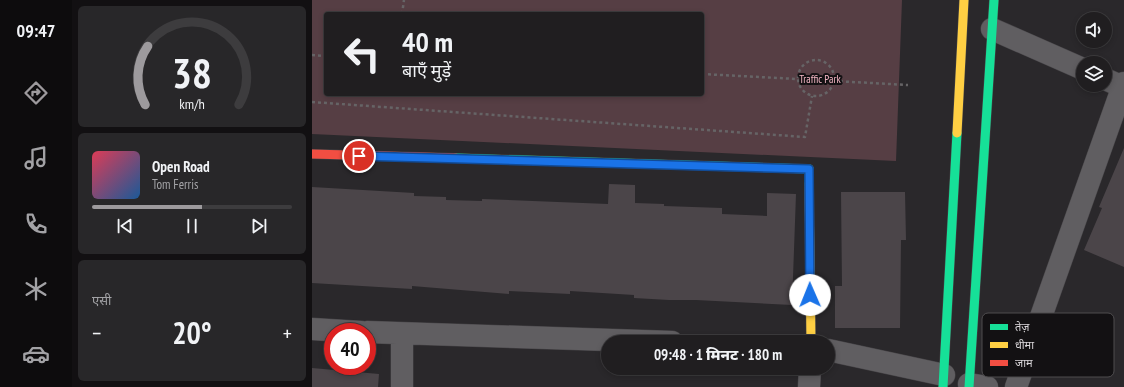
<!DOCTYPE html>
<html lang="hi">
<meta charset="utf-8">
<style>
body{margin:0;font-family:"PT Sans Narrow","Noto Sans Devanagari",sans-serif;background:#282729;color:#f1f3f6;height:100vh;display:flex;flex-direction:column;font-size:15px;white-space:nowrap}
*{box-sizing:border-box;margin:0}
p{font-size:13px;color:#a2a2a5}
.icon{flex:none;width:22px;height:22px;fill:none;stroke:currentColor;stroke-width:2;stroke-linecap:round;stroke-linejoin:round}
.map{position:relative;flex:1;overflow:hidden}
.side{display:flex;flex-direction:column;gap:6px;padding:6px;background:#121012;width:240px}
.side>*{flex:none}
.banner{position:absolute;left:12px;top:12px;width:380px;height:84px;border-radius:4px;box-shadow:0 2px 6px #0003,0 0 0 1px #3d3c3e;background:#201e20;color:#f1f3f6;overflow:hidden}
.controls{position:absolute;left:764px;top:12px;display:grid;gap:8px}
.controls a{display:grid;place-items:center;width:36px;height:36px;border-radius:50%;background:#201e20;box-shadow:0 2px 6px #0003,0 0 0 1px #3d3c3e;font-size:20px}
.speed{position:absolute;left:12px;top:323px;display:flex;gap:8px;font-size:20px;font-weight:700;text-align:center}
.speed>*{display:grid;place-content:center;width:52px;height:52px;border-radius:50%;background:#201e20;box-shadow:0 2px 6px #0003,0 0 0 1px #3d3c3e;line-height:1}
.speed .limit{border:6px solid #d22;background:#fff;color:#111}
.pin{position:absolute;display:grid;place-items:center;width:34px;height:34px;color:#fff;margin:-17px;border:2px solid #fff;border-radius:50%;box-shadow:0 1px 4px #0007}
.me{position:absolute;width:44px;margin:-22px;rotate:359deg;stroke-linejoin:round;filter:drop-shadow(0 0 3px #0008)}
.turn{display:flex;align-items:center;gap:14px;height:84px;padding:0 12px;font-size:18px}
.turn .icon{width:52px;height:52px;stroke-width:2.5}
.turn b{display:block;font-size:28px;line-height:34px}
.big{font-size:30px;font-weight:800;line-height:1.1}
.side .card{flex:1;display:flex;flex-direction:column;justify-content:center;gap:6px;min-width:0;padding:0 14px;border-radius:6px;background:#282729}
.side .dial{align-items:center;gap:0}
.dial svg{height:104px;overflow:visible;fill:none;stroke:#3d3c3e;stroke-width:7;stroke-linecap:round;text-anchor:middle}
.dial text{fill:#f1f3f6;stroke:none}
.song{display:flex;align-items:center;gap:12px}
.cover{width:48px;height:48px;border-radius:6px;background:linear-gradient(135deg,hsl(350 70% 55%),hsl(210 70% 35%))}
.played{height:4px;border-radius:2px;background:linear-gradient(90deg,#9d9a9d 55%,#3d3c3e 55%)}
.keys{display:flex;justify-content:space-around;direction:ltr}
.heat{display:flex;justify-content:space-between;align-items:center;font-size:22px;direction:ltr}
.trip{position:absolute;left:289px;top:335px;width:234px;height:40px;border-radius:20px;background:#201e20;box-shadow:0 2px 6px #0003,0 0 0 1px #3d3c3e;font-weight:800;line-height:40px;text-align:center}
main{display:flex;flex:1;min-height:0}
.tabs{display:flex;flex-direction:column;width:72px;justify-content:space-around;align-items:center;background:#0d0c0d;color:#a2a2a5}
.tabs .icon{width:28px;height:28px}
.tabs .active{color:#9d9a9d}
.tabs b{font-size:18px;color:#f1f3f6}
.map>svg:first-child{display:block}
</style>
<main>
<nav class="tabs">
<b>09:47</b>
<svg class="icon active" aria-label="directions" viewBox="0 0 24 24"><path d="M12 3l9 9-9 9-9-9zM9 14v-3h6M13 9l2 2-2 2"/></svg>
<svg class="icon" aria-label="music" viewBox="0 0 24 24"><path d="M9 18V5l10-2v13"/><circle cx="6" cy="18" r="3"/><circle cx="16" cy="16" r="3"/></svg>
<svg class="icon" aria-label="phone" viewBox="0 0 24 24"><path d="M5 4h4l2 5-3 2q2 4 5 5l2-3 5 2v4C11 20 4 13 5 4z"/></svg>
<svg class="icon" aria-label="climate" viewBox="0 0 24 24"><path d="M12 3v18M4 7l16 10M4 17L20 7"/></svg>
<svg class="icon" aria-label="car" viewBox="0 0 24 24"><path d="M5 17H2v-5l4-1 3-4h7l3 4 3 1v5h-3M9 17h6M6 11h13"/><circle cx="7" cy="17" r="2"/><circle cx="17" cy="17" r="2"/></svg>
</nav>
<section class="side">
<div class="card dial"><svg viewBox="0 0 100 80">
<path d="M14 69A42 42 0 1 1 86 69"/>
<path d="M14 69A42 42 0 0 1 16 24" stroke="#9d9a9d"/>
<text x="50" y="56" font-size="32" font-weight="700">38</text>
<text x="50" y="72" font-size="11">km/h</text>
</svg></div>
<div class="card">
<div class="song"><i class="cover"></i><div><b>Open Road</b><p>Tom Ferris</p></div></div>
<div class="played"></div>
<div class="keys"><svg class="icon" aria-label="previous" viewBox="0 0 24 24"><path d="M18 5L8 12l10 7zM5 5v14"/></svg><svg class="icon" aria-label="pause" viewBox="0 0 24 24"><path d="M8 5v14M16 5v14"/></svg><svg class="icon" aria-label="next" viewBox="0 0 24 24"><path d="M6 5l10 7-10 7zM19 5v14"/></svg></div>
</div>
<div class="card"><p>एसी</p>
<div class="heat"><a>−</a><b class="big">20°</b><a>+</a></div>
</div>
</section>
<div class="map">
<svg width="812" height="387" viewBox="0 0 812 387">
<rect width="100%" height="100%" fill="#2a282b"/>
<!-- green -->
<path fill="#563e44" fill-rule="evenodd" d="M0,0H590L584,161L0,134ZM14,14H390V94H14Z"/>
<!-- building -->
<path fill="#4b4549" d="M812,148V267L772,250L790,208L787,207Z
M297,184L323,185V203L352,204V206L410,208V214L455,216V193L484,194L480,305L384,300H357L322,298V295L258,291V294L197,291V294L100,286V289L0,283V187L102,193V196L134,197V200L170,201V199L296,204Z
M529,192H593L594,240H589L588,328H523V286H530Z
M0,368L67,374L66,387H0Z"/>
<g fill="none" stroke-linecap="round" stroke-linejoin="round">
<defs>
<path id="street" d="M680,29L771,69
M793,79L811,87
M0,329L49,332
M55,332L360,342
M516,350L632,375
M657,384L675,387
M90,387V334
M497,387L498,368
M704,387L812,83"/>
<path id="fast" d="M144,158L497,169V184
M631,387L645,133
M657,387L682,0"/>
<path id="slow" d="M645,133L652,0
M497,184L499,342"/>
<path id="jam" d="M0,154L144,158"/>
</defs>
<!-- street casing -->
<use href="#street" stroke="#474548" stroke-width="23"/>
<!-- fast casing -->
<use href="#fast" stroke="#474548" stroke-width="10"/>
<!-- slow casing -->
<use href="#slow" stroke="#474548" stroke-width="10"/>
<!-- jam casing -->
<use href="#jam" stroke="#474548" stroke-width="10"/>
<!-- path -->
<path stroke="#666466" stroke-width="2.5" stroke-dasharray="3 3" stroke-linecap="butt" d="M90,14L92,0
M0,55L14,56
M486 78a18 18 0 1 1 36 0a18 18 0 1 1-36 0Z
M390,74L485,79
M522,81L596,85
M0,102L493,137L500,96"/>
<!-- street -->
<use href="#street" stroke="#605e61" stroke-width="22"/>
<!-- fast -->
<use href="#fast" stroke="#16e098" stroke-width="9"/>
<!-- slow -->
<use href="#slow" stroke="#ffcf43" stroke-width="9"/>
<!-- jam -->
<use href="#jam" stroke="#f24e42" stroke-width="9"/>
</g>
<g fill="none" stroke-linecap="round" stroke-linejoin="round">
<defs>
<path id="route" d="M47,156L497,169L498,295"/>
</defs>
<!-- route casing -->
<use href="#route" stroke="#114b97" stroke-width="10"/>
<!-- route -->
<use href="#route" stroke="#1a73e8" stroke-width="7"/>
</g>
<g text-anchor="middle" stroke-width="4" stroke-linejoin="round" paint-order="stroke">
<!-- park labels -->
<g font-size="11" fill="#f3b6c4" stroke="#131113">
<text x="508" y="83">Traffic Park</text>
</g>
</g>
<!-- legend -->
<rect x="670" y="313" width="132" height="64" rx="6" fill="#131113" stroke="#4f4d4f" stroke-width="1"/>
<rect x="678" y="324" width="18" height="6" fill="#16e098"/>
<rect x="678" y="342" width="18" height="6" fill="#ffcf43"/>
<rect x="678" y="360" width="18" height="6" fill="#f24e42"/>
<g font-size="11" fill="#dbd8db">
<text x="703" y="331">तेज़</text>
<text x="703" y="349">धीमा</text>
<text x="703" y="367">जाम</text>
</g>
</svg>
<div class="controls">
<a><svg class="icon" aria-label="sound" viewBox="0 0 24 24"><path d="M4 9h4l5-4v14l-5-4H4zM17 9q2 3 0 6"/></svg></a>
<a><svg class="icon" aria-label="layers" viewBox="0 0 24 24"><path d="M12 4l9 5-9 5-9-5zM3 14l9 5 9-5"/></svg></a>
</div>
<div class="speed"><div class="limit">40</div></div>
<div class="pin" style="left:47px;top:156px;background:#d93025"><svg class="icon" aria-label="arrive" viewBox="0 0 24 24"><path d="M6 21V4h12l-3 4 3 4H6"/></svg></div>
<svg class="me" style="left:498px;top:295px" viewBox="-20 -20 40 40"><circle r="19" fill="#fff"/><path d="M0-13L10 11 0 6-10 11z" fill="#1a73e8"/></svg>
<div class="trip">09:48 · 1 मिनट · 180 m</div>
<div class="banner">
<div class="turn"><svg class="icon" aria-label="left" viewBox="0 0 24 24"><path d="M17 20v-9H6M10 6l-5 5 5 5"/></svg><div><b>40 m</b>बाएँ मुड़ें</div></div>
</div>
</div>
</main>
